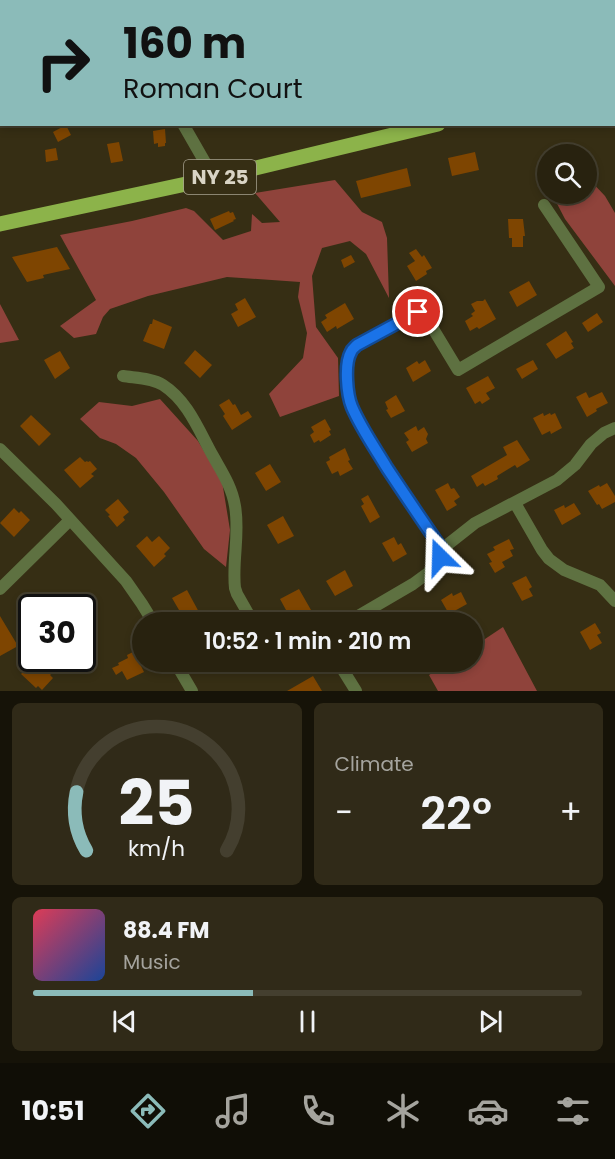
<!DOCTYPE html>
<meta charset="utf-8">
<style>
body{margin:0;font-family:Poppins,sans-serif;background:#302a18;color:#f1f3f6;height:100vh;display:flex;flex-direction:column;font-size:22px;white-space:nowrap}
*{box-sizing:border-box;margin:0}
p{font-size:20px;color:#a5a49e}
.icon{flex:none;width:33px;height:33px;fill:none;stroke:currentColor;stroke-width:2;stroke-linecap:round;stroke-linejoin:round}
.map{position:relative;height:691px;overflow:hidden}
.sheet{display:flex;flex-direction:column;gap:12px;padding:12px;background:#161308;flex:1}
.sheet>*{flex:none}
.banner{position:absolute;left:0px;top:0px;width:615px;height:126px;box-shadow:0 3px 9px #0003,0 0 0 2px #443f2f;background:#8bbbb9;color:#111;overflow:hidden}
.buttons{position:absolute;left:537px;top:144px;display:grid;gap:12px}
.buttons a{display:grid;place-items:center;width:60px;height:60px;border-radius:50%;background:#28220f;box-shadow:0 3px 9px #0003,0 0 0 2px #443f2f;font-size:30px}
.speed{position:absolute;left:18px;top:594px;display:flex;gap:12px;font-size:30px;font-weight:700;text-align:center}
.speed>*{display:grid;place-content:center;width:78px;height:78px;border-radius:50%;background:#28220f;box-shadow:0 3px 9px #0003,0 0 0 2px #443f2f;line-height:1}
.speed .limit{border:3px solid #111;border-radius:9px;background:#fff;color:#111}
.pin{position:absolute;display:grid;place-items:center;width:51px;height:51px;color:#fff;margin:-26px;border:3px solid #fff;border-radius:50%;box-shadow:0 2px 6px #0007}
.me{position:absolute;width:66px;margin:-33px;rotate:338deg;stroke-linejoin:round;filter:drop-shadow(0 0 4px #0008)}
.turn{display:flex;align-items:center;gap:21px;height:126px;padding:0 24px;font-size:27px}
.turn .icon{width:78px;height:78px;stroke-width:2.5}
.turn b{display:block;font-size:42px;line-height:51px}
.big{font-size:45px;font-weight:600;line-height:1.1}
.sheet .card{flex:1;display:flex;flex-direction:column;justify-content:center;gap:9px;min-width:0;padding:0 21px;border-radius:9px;background:#302a18}
.sheet .dial{align-items:center;gap:0}
.dial svg{height:156px;overflow:visible;fill:none;stroke:#443f2f;stroke-width:7;stroke-linecap:round;text-anchor:middle}
.dial text{fill:#f1f3f6;stroke:none}
.song{display:flex;align-items:center;gap:18px}
.cover{width:72px;height:72px;border-radius:9px;background:linear-gradient(135deg,hsl(350 70% 55%),hsl(220 70% 35%))}
.played{height:6px;border-radius:3px;background:linear-gradient(90deg,#8bbbb9 40%,#443f2f 40%)}
.keys{display:flex;justify-content:space-around;direction:ltr}
.heat{display:flex;justify-content:space-between;align-items:center;font-size:33px;direction:ltr}
.sheet .tiles{flex:1;display:grid;gap:12px;grid-template-columns:1fr 1fr}
.card:last-child{grid-column:span 2}
.trip{position:absolute;left:132px;top:612px;width:351px;height:60px;border-radius:30px;background:#28220f;box-shadow:0 3px 9px #0003,0 0 0 2px #443f2f;font-weight:600;line-height:60px;text-align:center}
.dock{display:flex;height:96px;justify-content:space-around;align-items:center;background:#100e06;color:#a5a49e}
.dock .icon{width:42px;height:42px}
.dock .active{color:#8bbbb9}
.dock b{font-size:27px;color:#f1f3f6}
.map>svg:first-child{display:block}
</style>
<div class="map">
<svg width="615" height="691" viewBox="0 0 615 691">
<rect width="100%" height="100%" fill="#362e14"/>
<!-- forest -->
<path fill="#8f433b" d="M0,0H98L99,1L2,2L1,27L0,26Z
M587,177L605,196L615,213V286L565,219L552,194H586Z
M335,180L362,212L382,222L387,238L389,298L366,254L350,241L322,248L312,276L316,327L338,358L339,396L280,417L269,394L303,358L307,333L298,297L300,282L227,277L148,296L110,309L103,317L96,334L74,338L60,326L96,300L60,235L132,221L186,208L194,211L223,240L251,231L252,214L262,223L280,222L255,193Z
M0,304L19,340L0,343Z
M160,399L198,441L222,481L230,530L226,567L204,549L164,492L136,458L116,444L100,438L80,419L99,402L132,406Z
M503,627L537,691H438L429,675L450,662H472L473,647Z"/>
<!-- building -->
<path fill="#7e4501" d="M66,125L71,135L58,142L53,132Z
M165,129L166,143H165V146L158,147V143L154,144L153,131Z
M119,142L123,161L111,163L107,144Z
M56,148L58,160L46,162L45,150Z
M475,152L479,170L452,176L448,158Z
M407,168L411,186L361,198L356,181Z
M229,211L230,213L233,212L236,219L233,220L234,221L215,230L210,219Z
M508,219H523L525,236H523V247H512V238H509Z
M57,247L70,269L43,275L44,278L27,282L12,257Z
M416,249L422,257L424,255L432,268L426,271L427,274L416,281L407,266L415,261L409,253Z
M351,255L355,262L344,268L341,260Z
M529,281L537,295L517,307L509,292Z
M245,298L256,317L238,327L231,314L238,310L235,304Z
M485,299L496,319L479,329L477,327L470,331L465,321L473,316L471,314L475,311L471,304L477,301H483Z
M345,303L354,319L337,329L336,326L327,332L321,322L327,318L325,315Z
M597,313L603,322L588,332L582,323Z
M153,319L172,327L164,349L143,341L150,324H152Z
M566,331L573,342L571,343L574,348L556,359L546,344Z
M195,350L212,365L200,378L184,363Z
M60,351L70,368L55,379L44,360Z
M425,360L431,371L413,382L406,368L417,361L419,364Z
M533,360L538,369L522,379L516,369Z
M488,376L495,388L486,393L490,399L482,404L480,401L475,404L466,388Z
M586,392L589,398L602,392L608,403L596,409L597,411L587,417L576,397Z
M396,395L405,411L391,418L386,410L388,409L385,402Z
M229,399L233,405L235,404L241,415L248,411L252,417L232,430L223,416L225,414L219,405Z
M543,413L544,416L550,413L551,415L555,413L562,428L551,434L550,431L542,435L533,418Z
M31,415L51,434L39,446L20,426Z
M325,419L331,430L329,431L331,435L320,442L319,440L314,443L310,435L314,432L311,427Z
M416,426L418,431L424,427L428,434L426,439L428,443L412,452L406,442L409,440L404,433Z
M517,440L530,460L517,468L515,465L497,476L498,479L485,486L483,483L477,487L471,476L507,455L503,447Z
M345,448L350,460L348,461L353,469L340,476L338,471L332,474L326,462L330,460L329,457Z
M80,457L85,462L87,461L88,462L90,461L97,469L91,474L94,476L80,488L64,470Z
M270,464L281,482L266,491L255,473Z
M448,483L451,489L454,488L460,497L454,501L457,505L447,511L435,490Z
M607,483L615,496V502L602,509L599,504L597,505L588,491L599,485L600,487Z
M368,495L380,517L370,523L361,506L364,504L361,499Z
M118,499L129,512L123,517L125,520L117,527L108,516L110,515L105,510Z
M574,503L581,514L562,525L554,510L564,505L565,508Z
M14,508L19,513L21,511L30,520L14,537L0,523Z
M283,516L294,536L278,544L267,525Z
M147,536L152,542L159,536L170,548L164,554L166,556L154,567L136,546Z
M394,537L398,545L401,543L407,554L393,562L382,543Z
M509,539L514,549L510,550L513,556L502,562L505,567L495,573L489,563L492,562L487,554L495,550L493,547Z
M345,570L353,586L335,596L326,581Z
M526,576L532,587L529,589L533,596L522,601L512,583Z
M299,589L311,610L292,621L280,599Z
M187,590L200,614L186,622L172,598Z
M461,592L467,604L449,614L441,600L452,593L453,596Z
M430,610L437,622H404L422,612L423,614Z
M0,616L18,646L0,656Z
M595,623L601,633L597,635L602,643L590,650L580,632Z
M137,650L143,663L140,664L144,672L127,680L122,671L116,675L112,668L119,665L118,663L128,658L127,655Z
M45,661L53,667V672L50,675L53,678L42,690L38,686L36,688L21,674L33,662Z
M211,662H233L216,671Z
M313,676L322,691H287Z"/>
<g fill="none" stroke-linecap="round" stroke-linejoin="round">
<!-- street -->
<path stroke="#5e7141" stroke-width="12" d="M110,0L111,2
M183,124L214,178
M123,376C135,378 152,378 163,385C188,401 199,431 213,456C222,472 232,487 235,506C240,534 232,561 235,588L237,594L253,622
M0,449L56,504L126,581L142,604L153,622
M515,503L542,550L549,559L564,570L600,585L615,601
M442,549L415,510L372,445L352,408L348,390V367L349,354L357,345L418,312L429,322L458,370L599,287L544,205
M0,589L70,520
M348,622L413,584L428,573L440,557L442,549L475,523L557,480L575,465L591,444L604,433L615,428
M175,662L192,691
M277,662L278,663L281,662
M338,662L356,691"/>
<!-- primary -->
<path stroke="#8cb34a" stroke-width="15" d="M614,83H615
M0,224L214,178L438,124"/>
</g>
<g fill="none" stroke-linecap="round" stroke-linejoin="round">
<defs>
<path id="route" d="M418,312L357,345C354,348 352,349 351,352C344,364 347,395 352,407C361,428 375,448 387,468C405,495 423,522 442,549L440,557"/>
</defs>
<!-- route casing -->
<use href="#route" stroke="#114b97" stroke-width="15"/>
<!-- route -->
<use href="#route" stroke="#1a73e8" stroke-width="10"/>
</g>
<g text-anchor="middle" stroke-width="6" stroke-linejoin="round" paint-order="stroke">
<!-- shield labels -->
<rect fill="#362e14" stroke="#a8a290" stroke-width="1.5" x="184" y="160" width="72" height="34" rx="4.5"/>
<g font-size="20" font-weight="bold" fill="#d9d4c5">
<text x="220" y="184">NY 25</text>
</g>
</g>
</svg>
<div class="buttons">
<a><svg class="icon" aria-label="search" viewBox="0 0 24 24"><circle cx="10" cy="10" r="6"/><path d="M15 15l6 6"/></svg></a>
</div>
<div class="speed"><div class="limit">30</div></div>
<div class="pin" style="left:418px;top:312px;background:#d93025"><svg class="icon" aria-label="arrive" viewBox="0 0 24 24"><path d="M6 21V4h12l-3 4 3 4H6"/></svg></div>
<svg class="me" style="left:440px;top:557px" viewBox="-20 -20 40 40"><path d="M0-17L14 15 0 8-14 15z" fill="#1a73e8" stroke="#fff" stroke-width="4"/></svg>
<div class="trip">10:52 · 1 min · 210 m</div>
<div class="banner">
<div class="turn"><svg class="icon" aria-label="right" viewBox="0 0 24 24"><path d="M7 20v-9h11M14 6l5 5-5 5"/></svg><div><b>160 m</b>Roman Court</div></div>
</div>
</div>
<section class="sheet">
<div class="tiles">
<div class="card dial"><svg viewBox="0 0 100 80">
<path d="M14 69A42 42 0 1 1 86 69"/>
<path d="M14 69A42 42 0 0 1 9 39" stroke="#8bbbb9"/>
<text x="50" y="56" font-size="32" font-weight="700">25</text>
<text x="50" y="72" font-size="11">km/h</text>
</svg></div>
<div class="card"><p>Climate</p>
<div class="heat"><a>−</a><b class="big">22°</b><a>+</a></div>
</div>
<div class="card">
<div class="song"><i class="cover"></i><div><b>88.4 FM</b><p>Music</p></div></div>
<div class="played"></div>
<div class="keys"><svg class="icon" aria-label="previous" viewBox="0 0 24 24"><path d="M18 5L8 12l10 7zM5 5v14"/></svg><svg class="icon" aria-label="pause" viewBox="0 0 24 24"><path d="M8 5v14M16 5v14"/></svg><svg class="icon" aria-label="next" viewBox="0 0 24 24"><path d="M6 5l10 7-10 7zM19 5v14"/></svg></div>
</div>
</div>
</section>
<nav class="dock">
<b>10:51</b>
<svg class="icon active" aria-label="directions" viewBox="0 0 24 24"><path d="M12 3l9 9-9 9-9-9zM9 14v-3h6M13 9l2 2-2 2"/></svg>
<svg class="icon" aria-label="music" viewBox="0 0 24 24"><path d="M9 18V5l10-2v13"/><circle cx="6" cy="18" r="3"/><circle cx="16" cy="16" r="3"/></svg>
<svg class="icon" aria-label="phone" viewBox="0 0 24 24"><path d="M5 4h4l2 5-3 2q2 4 5 5l2-3 5 2v4C11 20 4 13 5 4z"/></svg>
<svg class="icon" aria-label="climate" viewBox="0 0 24 24"><path d="M12 3v18M4 7l16 10M4 17L20 7"/></svg>
<svg class="icon" aria-label="car" viewBox="0 0 24 24"><path d="M5 17H2v-5l4-1 3-4h7l3 4 3 1v5h-3M9 17h6M6 11h13"/><circle cx="7" cy="17" r="2"/><circle cx="17" cy="17" r="2"/></svg>
<svg class="icon" aria-label="filters" viewBox="0 0 24 24"><path d="M4 7h16M4 17h16"/><circle cx="9" cy="7" r="2"/><circle cx="15" cy="17" r="2"/></svg>
</nav>
